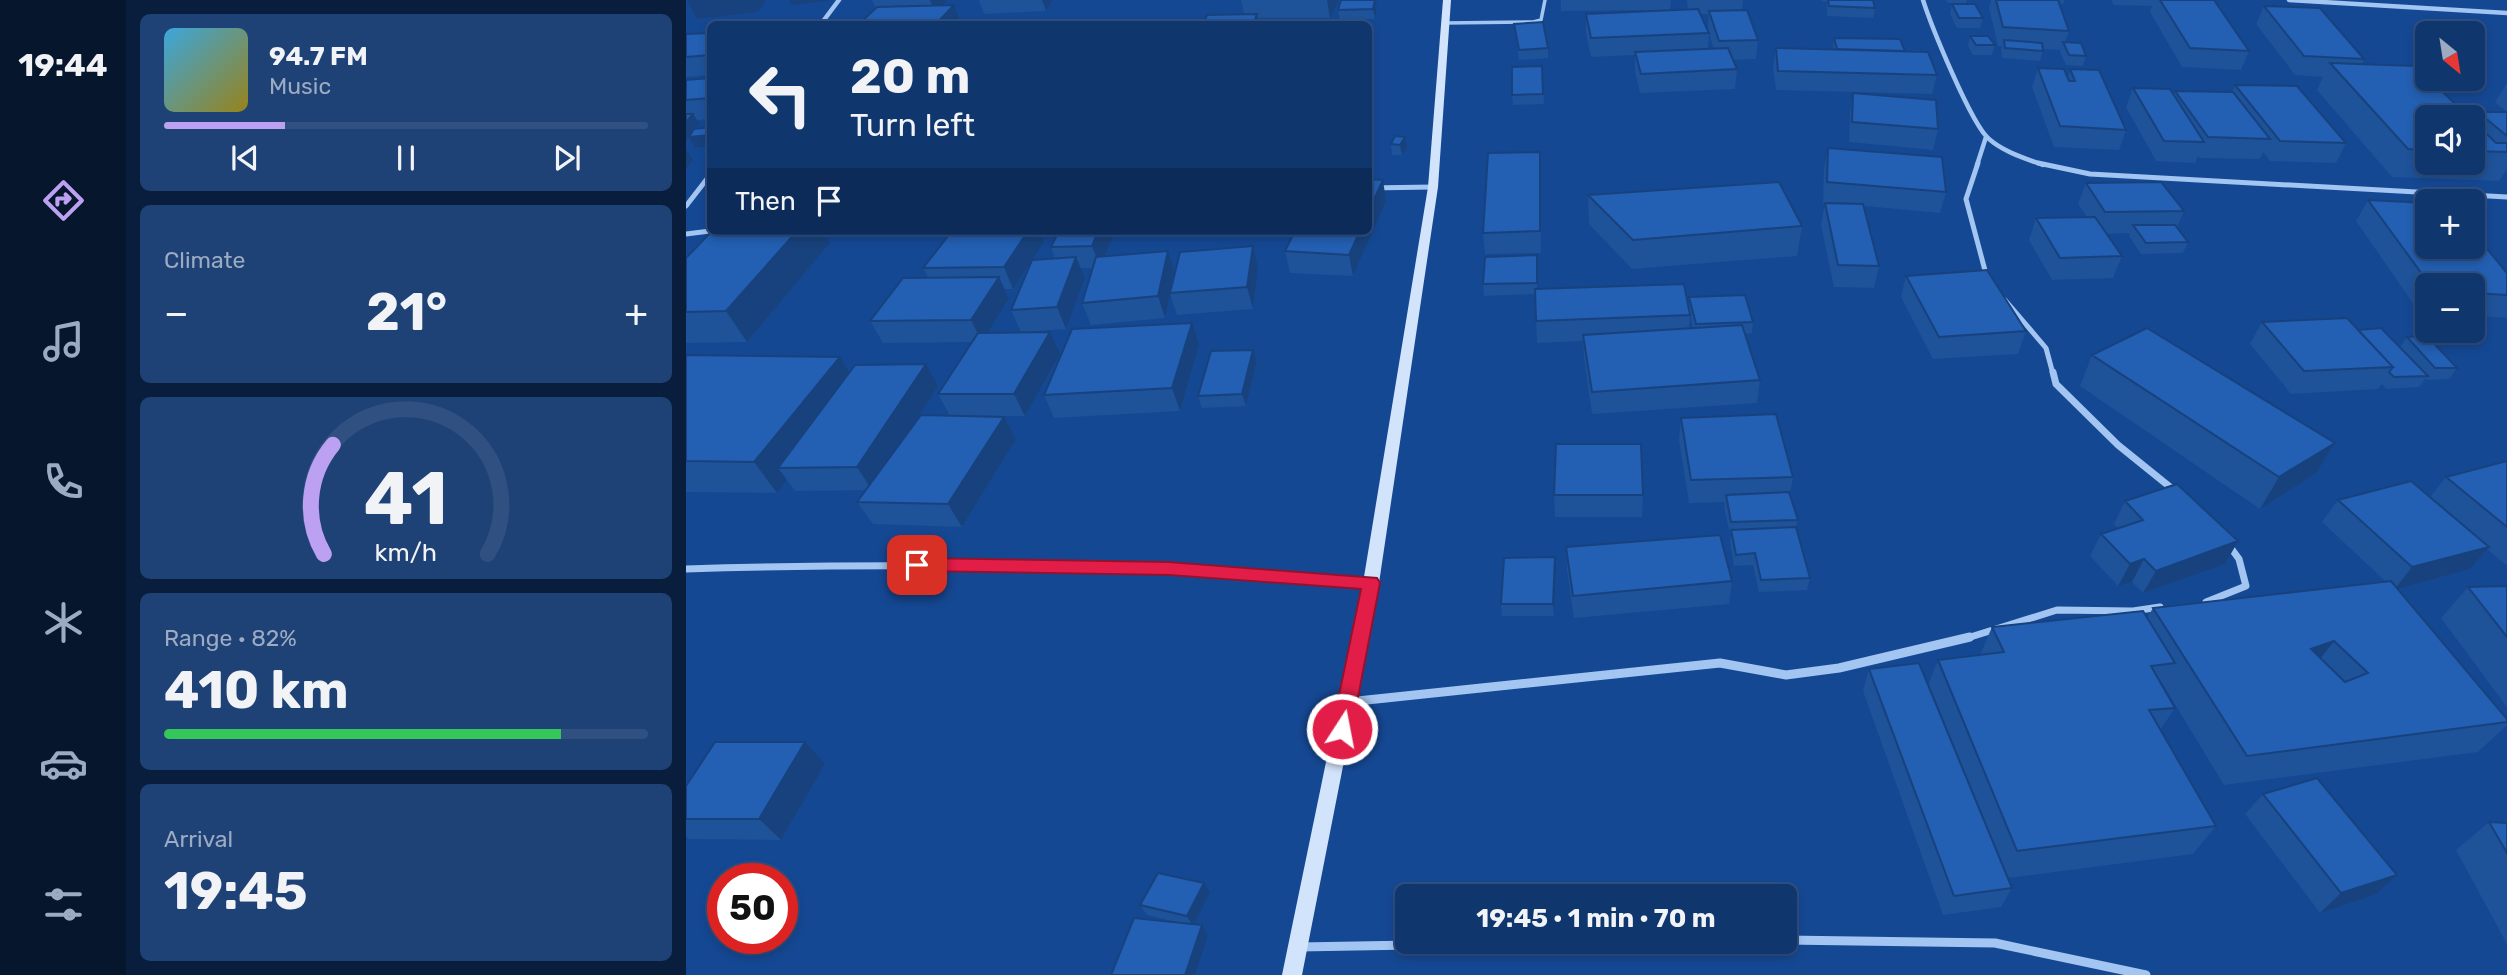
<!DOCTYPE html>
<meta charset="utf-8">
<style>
body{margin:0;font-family:Rubik,sans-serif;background:#1e4176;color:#f1f3f6;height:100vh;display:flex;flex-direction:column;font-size:26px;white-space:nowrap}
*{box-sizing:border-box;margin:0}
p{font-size:23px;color:#9cabc2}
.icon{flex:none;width:38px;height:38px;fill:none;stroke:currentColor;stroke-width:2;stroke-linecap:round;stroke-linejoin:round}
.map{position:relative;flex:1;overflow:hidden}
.drawer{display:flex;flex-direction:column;gap:14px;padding:14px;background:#091e3c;width:560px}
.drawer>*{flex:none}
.banner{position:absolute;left:21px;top:21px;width:665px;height:214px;border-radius:10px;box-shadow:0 4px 10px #0003,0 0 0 2px #305081;background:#10366e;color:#f1f3f6;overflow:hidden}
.needle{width:46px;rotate:150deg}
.buttons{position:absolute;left:1729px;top:21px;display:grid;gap:14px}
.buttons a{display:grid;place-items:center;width:70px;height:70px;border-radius:10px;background:#10366e;box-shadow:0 4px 10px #0003,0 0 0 2px #305081;font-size:35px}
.speed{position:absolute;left:21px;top:863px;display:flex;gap:14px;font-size:35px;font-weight:700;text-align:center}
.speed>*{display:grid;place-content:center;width:91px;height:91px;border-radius:50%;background:#10366e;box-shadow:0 4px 10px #0003,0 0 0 2px #305081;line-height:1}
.speed .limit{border:10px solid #d22;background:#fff;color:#111}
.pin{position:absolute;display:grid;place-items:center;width:60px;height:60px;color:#fff;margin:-30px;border-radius:14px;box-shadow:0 4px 10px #0006}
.me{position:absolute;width:77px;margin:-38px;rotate:11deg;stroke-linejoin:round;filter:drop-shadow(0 0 5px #0008)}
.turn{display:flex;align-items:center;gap:24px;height:147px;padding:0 28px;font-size:32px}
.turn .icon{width:91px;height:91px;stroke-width:2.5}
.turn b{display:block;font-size:49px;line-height:60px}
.then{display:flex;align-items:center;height:66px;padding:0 28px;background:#0003;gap:14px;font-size:26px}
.big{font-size:52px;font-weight:700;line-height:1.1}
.drawer .widget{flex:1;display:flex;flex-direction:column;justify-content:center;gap:10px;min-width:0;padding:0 24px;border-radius:10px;background:#1e4176}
.drawer .dial{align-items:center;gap:0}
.dial svg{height:182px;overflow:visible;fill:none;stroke:#305081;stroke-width:7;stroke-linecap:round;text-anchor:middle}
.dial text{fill:#f1f3f6;stroke:none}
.song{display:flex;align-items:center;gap:21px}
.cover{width:84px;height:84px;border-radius:10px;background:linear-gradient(135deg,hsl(200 70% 55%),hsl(50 70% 35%))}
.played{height:7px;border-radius:4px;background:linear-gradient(90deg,#bca0f2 25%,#305081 25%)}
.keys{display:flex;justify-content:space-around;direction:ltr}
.heat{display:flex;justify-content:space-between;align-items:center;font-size:38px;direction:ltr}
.charge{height:10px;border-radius:5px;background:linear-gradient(90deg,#34c759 82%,#305081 0)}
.trip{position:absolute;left:709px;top:884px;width:402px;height:70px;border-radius:10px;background:#10366e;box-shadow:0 4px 10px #0003,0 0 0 2px #305081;font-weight:700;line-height:70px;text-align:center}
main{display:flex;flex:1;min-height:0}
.menu{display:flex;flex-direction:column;width:126px;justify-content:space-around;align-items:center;background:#06162c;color:#9cabc2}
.menu .icon{width:49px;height:49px}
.menu .active{color:#bca0f2}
.menu b{font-size:32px;color:#f1f3f6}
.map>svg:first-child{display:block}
</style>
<main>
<nav class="menu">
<b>19:44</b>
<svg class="icon active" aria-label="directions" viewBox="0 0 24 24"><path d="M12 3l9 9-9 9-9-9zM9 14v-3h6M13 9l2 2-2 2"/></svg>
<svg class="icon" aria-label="music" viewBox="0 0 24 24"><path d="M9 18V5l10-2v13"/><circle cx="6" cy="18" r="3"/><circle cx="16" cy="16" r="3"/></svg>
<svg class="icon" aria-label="phone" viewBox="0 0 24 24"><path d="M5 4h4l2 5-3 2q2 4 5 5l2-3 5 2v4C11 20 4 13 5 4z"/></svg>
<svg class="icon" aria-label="climate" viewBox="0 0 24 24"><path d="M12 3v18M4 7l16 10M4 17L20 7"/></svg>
<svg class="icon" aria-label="car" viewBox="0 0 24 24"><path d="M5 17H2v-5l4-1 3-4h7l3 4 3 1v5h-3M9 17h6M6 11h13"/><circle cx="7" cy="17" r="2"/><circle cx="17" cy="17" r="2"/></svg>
<svg class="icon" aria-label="filters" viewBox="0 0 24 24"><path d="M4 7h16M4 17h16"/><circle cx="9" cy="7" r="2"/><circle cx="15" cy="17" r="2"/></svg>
</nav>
<section class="drawer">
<div class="widget">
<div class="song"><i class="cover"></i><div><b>94.7 FM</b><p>Music</p></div></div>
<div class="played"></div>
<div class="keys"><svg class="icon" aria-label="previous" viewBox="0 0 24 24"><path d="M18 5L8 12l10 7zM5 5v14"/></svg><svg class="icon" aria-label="pause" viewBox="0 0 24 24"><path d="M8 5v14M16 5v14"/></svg><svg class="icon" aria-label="next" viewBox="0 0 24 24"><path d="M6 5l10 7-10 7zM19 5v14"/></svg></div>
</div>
<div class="widget"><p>Climate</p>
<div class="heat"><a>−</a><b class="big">21°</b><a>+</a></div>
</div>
<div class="widget dial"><svg viewBox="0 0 100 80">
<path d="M14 69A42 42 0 1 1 86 69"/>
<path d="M14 69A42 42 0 0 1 18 21" stroke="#bca0f2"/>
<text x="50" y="56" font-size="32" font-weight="700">41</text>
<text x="50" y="72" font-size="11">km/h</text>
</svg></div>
<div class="widget"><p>Range · 82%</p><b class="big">410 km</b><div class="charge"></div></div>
<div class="widget"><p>Arrival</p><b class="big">19:45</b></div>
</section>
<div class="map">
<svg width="1821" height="975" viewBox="0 0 1821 975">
<rect width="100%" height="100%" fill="#154893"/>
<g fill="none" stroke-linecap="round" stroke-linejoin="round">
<!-- service -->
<path stroke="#a3c5f1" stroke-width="3.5" d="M759,23L847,22L855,20L859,0"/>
<!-- minor-far3 -->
<path stroke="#a3c5f1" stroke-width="4.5" d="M1237,0C1245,25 1285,124 1303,139C1318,152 1338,158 1357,165
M1603,0L1821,13
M135,24L153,0
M1291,165L1300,137"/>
<!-- minor-far2 -->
<path stroke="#a3c5f1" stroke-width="5" d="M1292,163L1280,199L1301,278
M1352,163L1404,174L1821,197
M682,188L747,187
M0,206L24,175
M0,234L24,231
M1319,300L1360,348L1367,374"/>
<!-- minor-far1 -->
<path stroke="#a3c5f1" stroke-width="7" d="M1367,372L1370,384L1432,445L1489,491
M0,569C229,562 457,566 685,583
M1520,602L1560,586L1553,559L1542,544
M1278,639L1371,610L1447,611L1474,607"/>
<!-- minor -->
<path stroke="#a3c5f1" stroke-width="9" d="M662,702L1034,663L1100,675L1153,668L1284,637
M1099,940L1309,943L1460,975
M613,947L896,942"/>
<!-- secondary -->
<path fill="#d2e3fc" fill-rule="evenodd" d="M757,0H765L752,187L693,583L616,975H596L677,583L742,187Z"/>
</g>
<!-- wall -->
<path fill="#1e5299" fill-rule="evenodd" d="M186,0H261L257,5L275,23L274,24H173L190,8Z
M293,0H367L360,11L298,14Z
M555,0H653L644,18H572L573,24H518V23L558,14Z
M690,0L691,8L689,19L654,20L652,10Z
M875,0H985L984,10H1002L1001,0H1057L1056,10L1072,40L1070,59L1047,60L1051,69L1049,89L954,93L949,71V55L905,57L900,33V14L981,10L875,11ZM1015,14H1023L1022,30L1028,49H1022L1023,33Z
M1135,0H1187L1189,8L1187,18L1141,16V2L1135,1Z
M1260,0H1281L1280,3H1262Z
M1305,0H1379L1377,4H1374L1383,31L1379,42L1400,56L1397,66L1380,65L1374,52L1375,50L1357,49L1354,61L1316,58L1315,50L1316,46H1312L1303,8Z
M1425,0H1528L1563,51L1555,70L1496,67L1464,12L1466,6L1428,5Z
M1266,4L1297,18L1294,28H1271L1264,14Z
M1578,6L1678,59L1676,64L1741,117V163H1787V121L1792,112H1821L1809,102L1821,83V169L1813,181L1706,177L1631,90L1637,77L1609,75L1570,24Z
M828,24L862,48V58L833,60Z
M24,33V75L0,77V34Z
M682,35H687L688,51H682Z
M1284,36L1309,45L1306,55H1287L1282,46Z
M1148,38L1219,51L1251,75L1246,94L1090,90L1087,67L1090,48L1147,49Z
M856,66L858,104L827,105L826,95Z
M1352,68L1382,77L1384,69L1440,130L1433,150L1368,147L1346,87Z
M24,78V119L11,120L14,124L10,129L24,127V146L9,148L3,137L0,140V80Z
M1549,85L1660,143L1650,163L1584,161L1577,152L1574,159L1513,158L1512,156L1509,163L1470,161L1440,107L1447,88L1488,94L1489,91L1546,92Z
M1167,93L1252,129L1247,150L1163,142L1164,113Z
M709,136L721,147L716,155H706L705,144Z
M1142,148L1260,192L1254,213L1178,206L1193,266L1188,288L1148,287L1135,225L1139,203H1140H1137L1138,169Z
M854,172L855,253L799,254L797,233Z
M1400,183L1498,211L1491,227L1502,242L1497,253L1455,254L1443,236L1444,233L1420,234L1436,256L1427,278L1366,280L1343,240L1350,218L1401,217L1392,204Z
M902,195L1116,226L1111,256L946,269L903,224Z
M1682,200L1821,273V318L1787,316V285H1741V313L1733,312L1670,221Z
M700,201L667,276L604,273L599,251Z
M373,231H430L419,256L482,251L489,273L572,267L567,309L491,315L484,294L479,318L405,325L396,303L407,268H395L399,278L380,329L335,332L325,310L346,260L327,289H319L323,299L302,333L374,354L339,416H294L318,417L330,439L276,527L187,524L171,502L180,490L109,491L101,480L91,493L0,492V355L163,372L252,386L225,428L264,416L252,394L286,342L197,343L184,321L242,277L237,268L358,242L346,260L369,258L365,247Z
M144,243L61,342L0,343V258Z
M851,255V289L1004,315L1003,328H1007L1003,308V297L1067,322L1066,333L1059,334L1074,380L1071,403L906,414L898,357L897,341L851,343L849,294L798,296L797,284Z
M1220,276L1340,331L1332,354L1247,359L1215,297Z
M1576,322L1672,330L1714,347L1721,337L1771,368L1763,379L1741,380L1740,378L1733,387L1700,389L1696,384L1692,389L1605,394L1564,344Z
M513,345L494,411L368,418L358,395Z
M567,350L571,361L560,406L516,408L512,396Z
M1406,355L1629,474L1574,509L1394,386Z
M995,418L1107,477L1104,494L1112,520L1110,527L1124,578L1121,590L1073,592L1067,565L1048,566L1044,542L1045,534H1044L1038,507L1039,502L1003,503L993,440Z
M1821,461V564H1819L1801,549L1784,569L1712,589L1821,719V725L1792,752L1538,785L1476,683L1475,684L1489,708L1474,730L1530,826L1507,854L1322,878L1326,888L1315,907L1257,915L1177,691L1183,669L1242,685L1252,660L1294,655L1306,627L1461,618L1467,608L1699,581L1636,522L1652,500L1744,497L1760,477Z
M868,495H957L956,517H869Z
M1439,501L1552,541L1539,564L1457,593L1446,582L1432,586L1404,556L1415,534L1432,528L1428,524Z
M880,547L1046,581L1043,604L888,618L881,570Z
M870,569L868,616H816L815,604Z
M1821,586V707L1755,618L1782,587Z
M139,764L95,840L3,839L0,836V786Z
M1577,794L1711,875L1689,895L1634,913L1559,814Z
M1803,822L1821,823V944L1770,850Z
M524,893L508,924L522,935L490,922L461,915L454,905Z"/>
<!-- shaded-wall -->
<path fill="#18427d" d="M1,0H80L72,12L11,19Z
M103,0H142L141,1L106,5Z
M244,0H261L250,14Z
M356,0H367L360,11Z
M641,0H653L644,18Z
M690,0L691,8L689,19L687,9Z
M268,5L275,23L274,24H250Z
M571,14L573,24H569L568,22Z
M7,114L14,124L0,140V122Z
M24,135V146L9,148L3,137Z
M719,137L721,147L716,155L714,145Z
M0,149L7,160L0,168Z
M697,180L700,201L667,276L663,255L674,231H682V212Z
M111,231H137L144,243L61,342L40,311Z
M342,231H353L358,242L327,289L318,267Z
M412,231H430L414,267L406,246Z
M567,246L572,267L567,309L561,287Z
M482,251L489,273L479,318L472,296Z
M390,257L399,278L380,329L371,307Z
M313,277L323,299L296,342L285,320Z
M506,323L513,345L494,411L486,388Z
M364,332L374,354L339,416L328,394Z
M567,350L571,361L560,406L556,394Z
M154,357L173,388L92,468L101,480L91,493L68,462Z
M240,364L252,386L186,490L171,467Z
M318,417L330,439L276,527L262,504Z
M1649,443L1629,474L1574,509L1593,477Z
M1552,541L1539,564L1457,593L1470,571Z
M1803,547L1784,569L1708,590L1726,567Z
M869,557L870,569L868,616L867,604Z
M1458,559L1446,582L1432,586L1444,564Z
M1648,641L1624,672L1625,649Z
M119,742L139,764L95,840L73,819Z
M1711,875L1689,895L1634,913L1655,893Z
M518,883L524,893L507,926L501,916Z
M516,925L522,935L509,975H499Z"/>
<!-- building -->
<path fill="#235fb2" stroke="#18427d" stroke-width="2" fill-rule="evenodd" d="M655,0H689L687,9L652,10Z
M1142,0H1187L1189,8L1143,6Z
M1310,0H1372L1383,31L1317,27Z
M1474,0H1528L1563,51L1504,48Z
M1266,4H1289L1297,18H1273Z
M268,5L250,24H173L191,7Z
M1578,6L1634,8L1678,59L1618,56Z
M1012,9L1023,33L905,38L900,14Z
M1061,10L1072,40L1033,41L1023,11Z
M571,14L568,22L518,23L521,15Z
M607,20L605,24H579L580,21Z
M857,22L862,48L833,50L828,24Z
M24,33V55L0,57V34Z
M682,35H687L686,41H682Z
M1284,36H1302L1309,45H1290Z
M1148,38L1214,39L1219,51L1151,49Z
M1318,40L1356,43L1357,51L1319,48Z
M1377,42L1395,43L1400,56L1383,55Z
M1042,48L1051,69L955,74L949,52Z
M1090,48L1242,52L1251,75L1092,71Z
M1644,63L1730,66L1741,77V79H1743L1783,117H1741V150L1722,149Z
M856,66L857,94L826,95V67Z
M1352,68L1378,69L1383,81H1389L1384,69L1413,70L1440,130L1374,126Z
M24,78V98L0,100V80Z
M1549,85L1611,86L1660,143L1594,141Z
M1447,88L1484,89L1518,142L1478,141Z
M1489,91L1547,92L1584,139L1522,137Z
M1167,93L1250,100L1252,129L1166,122Z
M1792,112H1821V136Z
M0,114H7L0,122Z
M1787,121L1810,143H1821V152L1787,151Z
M24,127V135L3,137L8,129Z
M709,136L719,137L714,145L705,144Z
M1142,148L1256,157L1260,192L1141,182Z
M854,152V231L797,233L802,153Z
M682,179L697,180L682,212Z
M1093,182L1116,226L947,240L902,195Z
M1475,182L1498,211L1419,212L1400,183Z
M1682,200L1741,203V247H1787V232L1821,273V295L1787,293V285H1744Z
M1139,203L1177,204L1193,266L1152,265Z
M1409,217L1436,256L1374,258L1350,218Z
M1447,225H1489L1502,242L1460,243Z
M26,231H111L40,311L0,312V258Z
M266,231H342L318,267L237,268Z
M373,231H412L406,246L365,247Z
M609,231H674L663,255L599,251Z
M567,246L561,287L484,293L494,252Z
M482,251L472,296L396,303L410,257Z
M851,255V283L797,284L799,257Z
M390,257L371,307L325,310L346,260Z
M1301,270L1340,331L1253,337L1220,276Z
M313,277L285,320L184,321L217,278Z
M998,284L1004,315L850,321L849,289Z
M1059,295L1067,322L1010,324L1003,297Z
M1661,318L1707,367L1618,371L1576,322Z
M506,323L486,388L358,395L386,329Z
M1056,325L1074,380L906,392L897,335Z
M1461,328L1649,443L1593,477L1406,355Z
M1695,328L1742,376L1708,377L1703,372L1707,367L1672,330Z
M364,332L328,394H252L292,333Z
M1741,336L1771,368H1749L1721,337Z
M567,350L556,394L512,396L525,351Z
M0,355L154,357L68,462L0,461Z
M240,364L171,467L92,468L169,365Z
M1090,414L1107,477L1005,480L995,418Z
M235,415L318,417L262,504L171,502Z
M870,444H955L957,495H868Z
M1821,461V527L1760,477Z
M1725,481L1803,547L1726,567L1652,500Z
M1491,484L1552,541L1470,571L1458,559L1444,564L1415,534L1457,520L1439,501Z
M1103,492L1112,520L1045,522L1040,495Z
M1110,527L1124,578L1075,580L1069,553L1050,555L1045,530Z
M1034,535L1046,581L887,596L880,547Z
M869,557L867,604H815L818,558Z
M1705,581L1821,719V722L1561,756L1467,608ZM1648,641L1682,673L1659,682L1625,649Z
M1821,586V637L1782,587Z
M1457,611L1489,663L1465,666L1489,708L1463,710L1530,826L1331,851L1252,660L1318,652L1306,627Z
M1233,663L1326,888L1268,896L1183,669Z
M29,742H119L73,819H0V786Z
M1631,778L1711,875L1655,893L1577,794Z
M1803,822L1821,823V853Z
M472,873L518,883L501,916L454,905Z
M448,918L516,925L499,975H425Z"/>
<!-- route -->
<path fill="#e11d48" stroke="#92132f" stroke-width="2" d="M231,558L483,562L691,578L694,583L666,729L663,735L656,737L649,735L646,729L675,589L483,575L231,571L222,565Z"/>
</svg>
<div class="buttons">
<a><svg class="needle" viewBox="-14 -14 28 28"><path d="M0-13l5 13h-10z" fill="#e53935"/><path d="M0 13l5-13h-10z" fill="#9cabc2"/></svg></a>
<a><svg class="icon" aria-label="sound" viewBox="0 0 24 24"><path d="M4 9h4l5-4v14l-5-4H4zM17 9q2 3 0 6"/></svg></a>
<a>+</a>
<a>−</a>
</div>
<div class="speed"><div class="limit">50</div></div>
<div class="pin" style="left:231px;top:565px;background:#d93025"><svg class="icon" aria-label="arrive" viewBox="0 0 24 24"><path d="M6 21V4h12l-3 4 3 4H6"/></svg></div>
<svg class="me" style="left:656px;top:729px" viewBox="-20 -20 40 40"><circle r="17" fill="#e11d48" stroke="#fff" stroke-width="3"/><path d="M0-11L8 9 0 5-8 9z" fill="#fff"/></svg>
<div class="trip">19:45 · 1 min · 70 m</div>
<div class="banner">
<div class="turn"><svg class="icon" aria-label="left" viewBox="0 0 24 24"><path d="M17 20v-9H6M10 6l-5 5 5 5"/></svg><div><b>20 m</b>Turn left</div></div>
<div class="then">Then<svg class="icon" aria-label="arrive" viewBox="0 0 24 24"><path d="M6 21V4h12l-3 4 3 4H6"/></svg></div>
</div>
</div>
</main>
